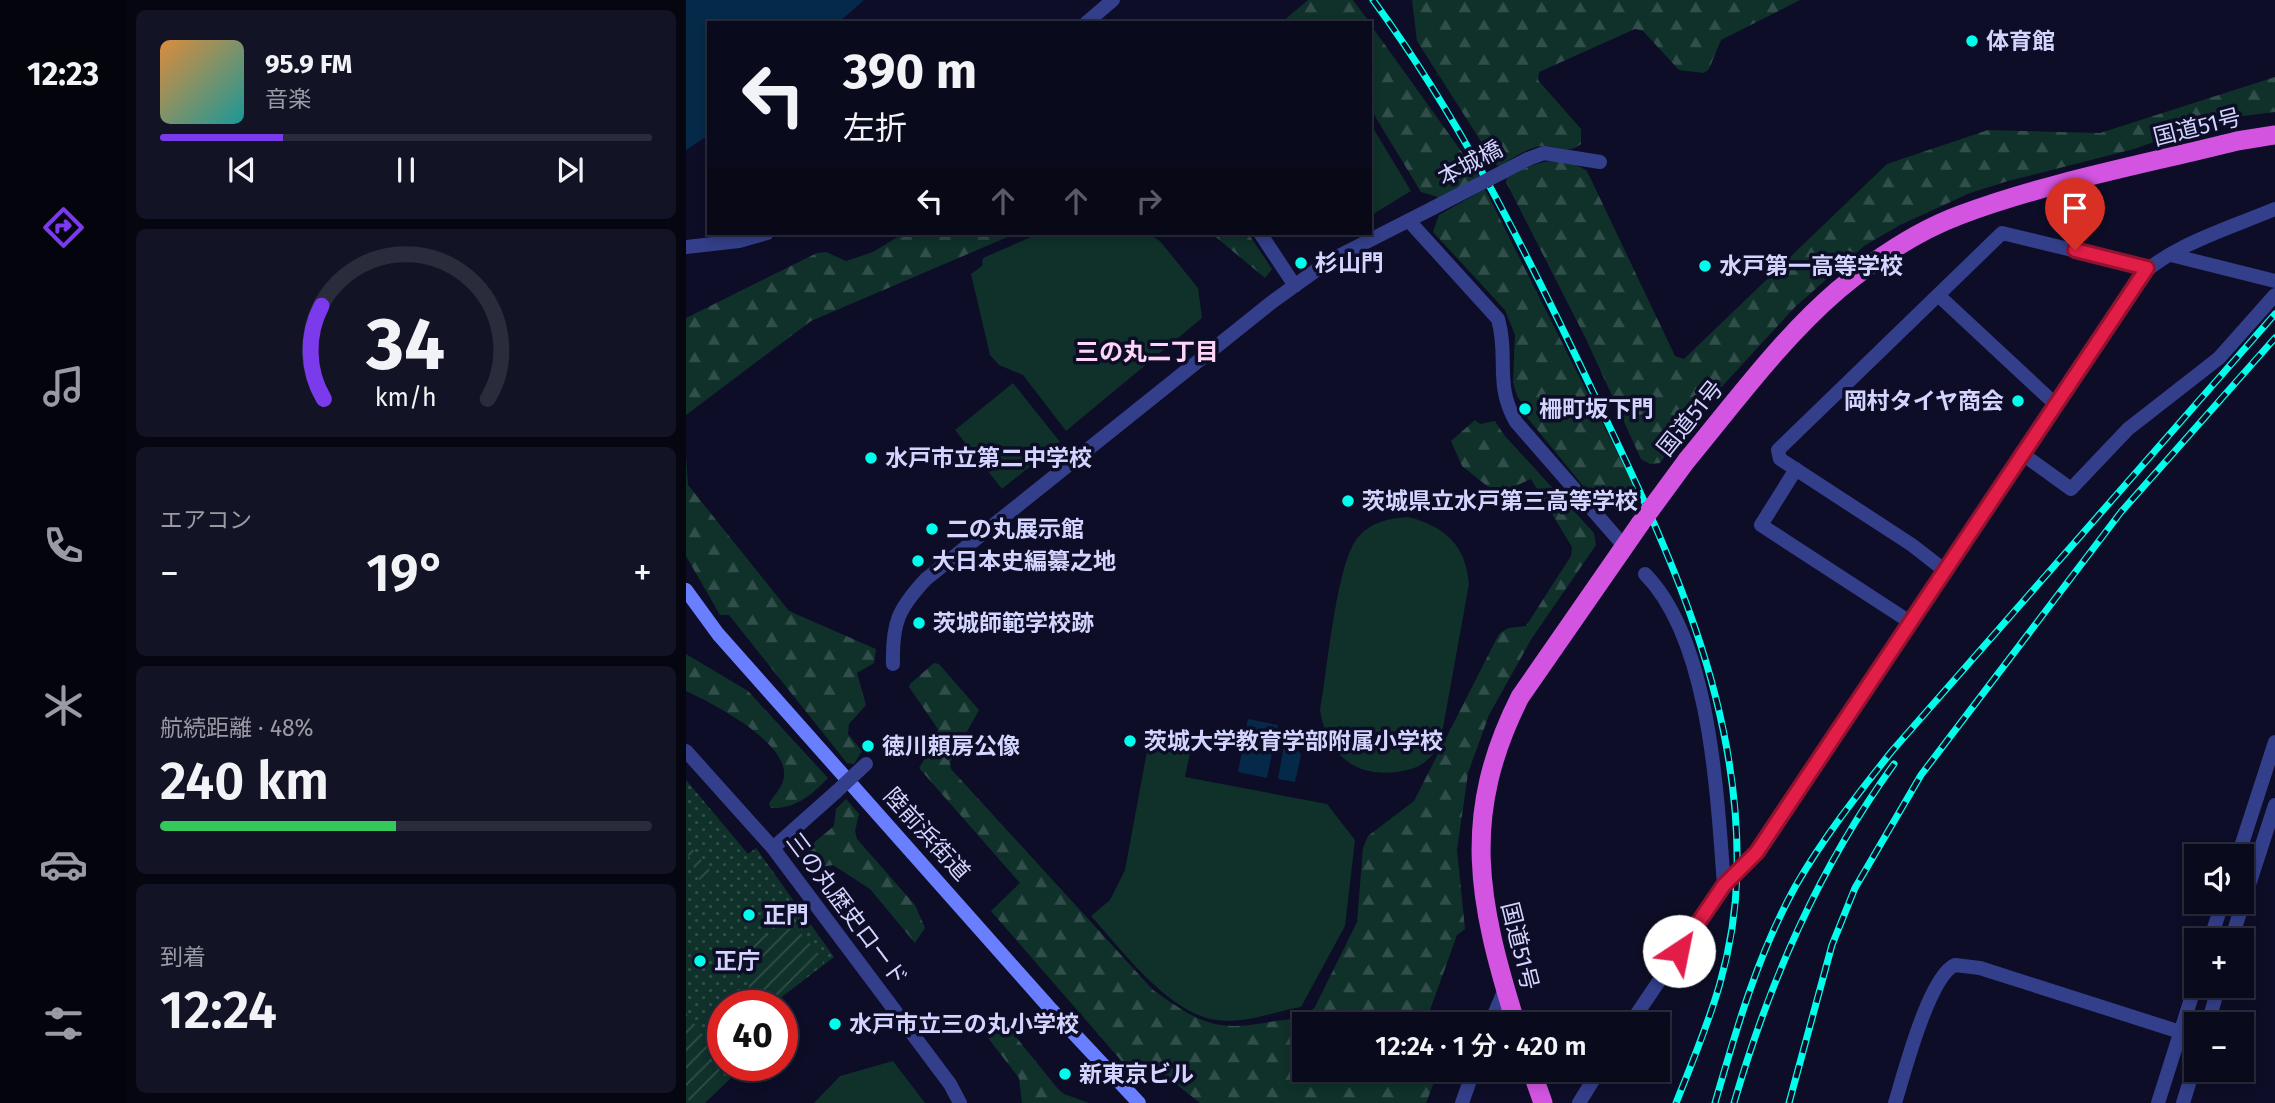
<!DOCTYPE html>
<html lang="ja">
<meta charset="utf-8">
<style>
body{margin:0;font-family:"Fira Sans","Noto Sans JP",sans-serif;background:#131326;color:#f1f3f6;height:100vh;display:flex;flex-direction:column;font-size:26px;white-space:nowrap}
*{box-sizing:border-box;margin:0}
p{font-size:23px;color:#999aa4}
.icon{flex:none;width:38px;height:38px;fill:none;stroke:currentColor;stroke-width:2;stroke-linecap:round;stroke-linejoin:round}
.map{position:relative;flex:1;overflow:hidden}
.panel{display:flex;flex-direction:column;gap:10px;padding:10px;background:#060610;width:560px}
.panel>*{flex:none}
.top-card{position:absolute;left:21px;top:21px;width:665px;height:214px;border-radius:0px;box-shadow:0 4px 10px #0003,0 0 0 2px #2a2b3b;background:#0a0a1d;color:#f1f3f6;overflow:hidden}
.tools{position:absolute;left:1498px;top:844px;display:grid;gap:14px}
.tools a{display:grid;place-items:center;width:70px;height:70px;border-radius:0px;background:#0a0a1d;box-shadow:0 4px 10px #0003,0 0 0 2px #2a2b3b;font-size:35px}
.speed{position:absolute;left:21px;top:990px;display:flex;gap:14px;font-size:35px;font-weight:700;text-align:center}
.speed>*{display:grid;place-content:center;width:91px;height:91px;border-radius:50%;background:#0a0a1d;box-shadow:0 4px 10px #0003,0 0 0 2px #2a2b3b;line-height:1}
.speed .limit{border:10px solid #d22;background:#fff;color:#111}
.pin{position:absolute;display:grid;place-items:center;width:60px;height:60px;color:#fff;margin:-72px -30px;border-radius:50% 50% 50% 0;rotate:-45deg;box-shadow:0 0 7px #0007}
.pin .icon{rotate:45deg}
.me{position:absolute;width:77px;margin:-38px;rotate:34deg;stroke-linejoin:round;filter:drop-shadow(0 0 5px #0008)}
.turn{display:flex;align-items:center;gap:24px;height:147px;padding:0 21px;font-size:32px}
.turn .icon{width:91px;height:91px;stroke-width:2.5}
.turn b{display:block;font-size:49px;line-height:60px}
.lanes{display:flex;align-items:center;height:66px;padding:0 21px;background:#0003;justify-content:center;gap:35px;direction:ltr}
.lanes .off{opacity:.35}
.big{font-size:52px;font-weight:600;line-height:1.1}
.panel .widget{flex:1;display:flex;flex-direction:column;justify-content:center;gap:10px;min-width:0;padding:0 24px;border-radius:10px;background:#131326}
.panel .dial{align-items:center;gap:0}
.dial svg{height:182px;overflow:visible;fill:none;stroke:#2a2b3b;stroke-width:7;stroke-linecap:round;text-anchor:middle}
.dial text{fill:#f1f3f6;stroke:none}
.song{display:flex;align-items:center;gap:21px}
.cover{width:84px;height:84px;border-radius:10px;background:linear-gradient(135deg,hsl(30 70% 55%),hsl(180 70% 35%))}
.played{height:7px;border-radius:4px;background:linear-gradient(90deg,#7c3aed 25%,#2a2b3b 25%)}
.keys{display:flex;justify-content:space-around;direction:ltr}
.heat{display:flex;justify-content:space-between;align-items:center;font-size:38px;direction:ltr}
.charge{height:10px;border-radius:5px;background:linear-gradient(90deg,#34c759 48%,#2a2b3b 0)}
.trip{position:absolute;left:606px;top:1012px;width:378px;height:70px;border-radius:0px;background:#0a0a1d;box-shadow:0 4px 10px #0003,0 0 0 2px #2a2b3b;font-weight:600;line-height:70px;text-align:center}
main{display:flex;flex:1;min-height:0}
.tab-bar{display:flex;flex-direction:column;width:126px;justify-content:space-around;align-items:center;background:#04040c;color:#999aa4}
.tab-bar .icon{width:49px;height:49px}
.tab-bar .selected{color:#7c3aed}
.tab-bar b{font-size:32px;color:#f1f3f6}
.map>svg:first-child{display:block}
</style>
<main>
<nav class="tab-bar">
<b>12:23</b>
<svg class="icon selected" aria-label="directions" viewBox="0 0 24 24"><path d="M12 3l9 9-9 9-9-9zM9 14v-3h6M13 9l2 2-2 2"/></svg>
<svg class="icon" aria-label="music" viewBox="0 0 24 24"><path d="M9 18V5l10-2v13"/><circle cx="6" cy="18" r="3"/><circle cx="16" cy="16" r="3"/></svg>
<svg class="icon" aria-label="phone" viewBox="0 0 24 24"><path d="M5 4h4l2 5-3 2q2 4 5 5l2-3 5 2v4C11 20 4 13 5 4z"/></svg>
<svg class="icon" aria-label="climate" viewBox="0 0 24 24"><path d="M12 3v18M4 7l16 10M4 17L20 7"/></svg>
<svg class="icon" aria-label="car" viewBox="0 0 24 24"><path d="M5 17H2v-5l4-1 3-4h7l3 4 3 1v5h-3M9 17h6M6 11h13"/><circle cx="7" cy="17" r="2"/><circle cx="17" cy="17" r="2"/></svg>
<svg class="icon" aria-label="filters" viewBox="0 0 24 24"><path d="M4 7h16M4 17h16"/><circle cx="9" cy="7" r="2"/><circle cx="15" cy="17" r="2"/></svg>
</nav>
<section class="panel">
<div class="widget">
<div class="song"><i class="cover"></i><div><b>95.9 FM</b><p>音楽</p></div></div>
<div class="played"></div>
<div class="keys"><svg class="icon" aria-label="previous" viewBox="0 0 24 24"><path d="M18 5L8 12l10 7zM5 5v14"/></svg><svg class="icon" aria-label="pause" viewBox="0 0 24 24"><path d="M8 5v14M16 5v14"/></svg><svg class="icon" aria-label="next" viewBox="0 0 24 24"><path d="M6 5l10 7-10 7zM19 5v14"/></svg></div>
</div>
<div class="widget dial"><svg viewBox="0 0 100 80">
<path d="M14 69A42 42 0 1 1 86 69"/>
<path d="M14 69A42 42 0 0 1 13 28" stroke="#7c3aed"/>
<text x="50" y="56" font-size="32" font-weight="700">34</text>
<text x="50" y="72" font-size="11">km/h</text>
</svg></div>
<div class="widget"><p>エアコン</p>
<div class="heat"><a>−</a><b class="big">19°</b><a>+</a></div>
</div>
<div class="widget"><p>航続距離 · 48%</p><b class="big">240 km</b><div class="charge"></div></div>
<div class="widget"><p>到着</p><b class="big">12:24</b></div>
</section>
<div class="map">
<svg width="1589" height="1103" viewBox="0 0 1589 1103">
<defs>
<pattern id="forest-firs" width="22" height="20" patternUnits="userSpaceOnUse" patternTransform="scale(1.75)"><rect width="22" height="20" fill="#0f312a"/><path d="M5 1l3.5 6h-7zM16 11l3.5 6h-7z" fill="#314e4a"/></pattern>
<pattern id="park-dots" width="8" height="8" patternUnits="userSpaceOnUse" patternTransform="scale(1.75)"><rect width="8" height="8" fill="#0f312a"/><path d="M2 2h.1M6 6h.1" fill="none" stroke="#314e4a" stroke-width="1.8" stroke-linecap="round"/></pattern>
<pattern id="garden-furrows" width="10" height="10" patternUnits="userSpaceOnUse" patternTransform="scale(1.75)"><rect width="10" height="10" fill="#0f312a"/><path d="M-1 1l2-2M0 10L10 0M9 11l2-2" fill="none" stroke="#314e4a"/></pattern>
</defs>
<rect width="100%" height="100%" fill="#0d0d27"/>
<!-- grass -->
<path fill="#0f312a" d="M684,123L725,191L684,216Z
M354,233H461L474,241L512,288L516,318L380,431L337,375L313,365L304,355L285,274L296,266L297,258Z
M327,383L374,442L316,489L269,430Z
M723,517C759,527 780,545 783,584L754,744C742,763 733,769 710,772C666,777 642,753 634,711C641,672 650,568 670,540C683,522 703,518 723,517Z
M462,746L504,753L499,777L641,804L669,840L659,926L615,1007C588,1012 558,1024 530,1020C483,1014 435,949 405,916L424,900L439,870Z
M207,1061L239,1103H128L154,1076Z"/>
<!-- forest -->
<path fill="url(#forest-firs)" d="M622,0H667L684,23H595Z
M726,0H1114L1035,40L1023,69L1018,73L993,70L957,31L949,29L853,72L852,80L895,129V144C882,155 871,145 856,146C842,147 826,159 814,166L810,165L731,41Z
M684,24L793,176L755,198L735,192L684,108Z
M1589,77V112L1533,119L1448,149L1322,181L1284,193L1214,225L1178,246L1109,307L1009,416L974,463L964,464L955,459L900,339L820,182L821,178C846,163 873,152 901,171L989,356L998,359L1201,164L1302,130L1414,133Z
M799,189L949,488V496L942,508L902,492L840,416L841,410L831,396L827,382L829,335L819,310L747,232L753,215Z
M218,233H331L125,321L0,415V318L131,253L140,252L160,261L187,252Z
M525,233H562L586,269L579,278Z
M789,420L794,424L809,421L818,435L908,533L910,545L846,638L803,715L782,773L771,850L779,929L771,935L739,1024H618V1069H753L740,1103H514L471,1069L439,1065L305,911L334,883L233,768L249,742L252,729L223,687L224,684L248,663L253,664L293,710L264,762L265,769L467,990C514,1023 529,1033 589,1021C604,1019 618,1019 629,1007L671,922L677,848L682,836L728,801L813,634L822,628L840,626L885,556L886,547L845,479L811,494L776,466L765,441Z
M0,456L2,485L103,611L190,649L188,663L171,673L180,705L163,724L162,734L176,751L168,764L161,763L43,615H34L0,556Z
M0,654L62,691L142,778C126,795 109,809 85,808L83,804C88,794 97,788 98,776C102,742 26,703 0,691Z
M160,799L173,814L169,831L171,839L229,905L239,928L229,943L184,889L147,865L121,870L118,866L124,846L148,826L150,809Z
M311,1019L317,1021L372,1089L378,1094L403,1103H336L333,1078L299,1034Z"/>
<!-- park -->
<path fill="url(#park-dots)" d="M0,780L62,854L70,848L148,957L84,1006H37V1042L22,1054L45,1078L19,1103H0Z"/>
<!-- garden -->
<path fill="url(#garden-furrows)" d="M4,846L30,878L22,886L15,883L0,850Z
M103,919L137,959V963L78,1006C54,990 55,955 72,933L81,936Z
M0,1013L25,1045L20,1057L38,1074V1080L15,1103H5L0,1097Z"/>
<!-- water -->
<path fill="#052948" d="M0,0H178L152,23H23V135L0,150Z
M562,719L592,725L581,778L552,772Z
M598,745L610,747L615,755L609,782L592,779Z"/>
<g fill="none" stroke-linecap="round" stroke-linejoin="round">
<!-- minor -->
<path stroke="#333f8a" stroke-width="14" d="M842,159L858,153L914,162
M724,222L812,319C823,358 808,384 830,422L938,546
M574,233L609,286
M1485,255L1589,281
M1252,295L1368,403
M1335,453L1385,489L1442,429L1533,358L1589,295
M1110,469L1075,525L1224,622
M1258,570L1226,545L1094,459L1092,450L1316,233L1461,268
M959,574C1025,641 1031,796 1038,885
M207,664C206,623 212,609 240,579L586,302L643,261L747,208
M0,751L87,848L264,1084L274,1103
M87,848L150,792
M804,1024L819,989
M776,1103L788,1069"/>
<!-- tertiary -->
<path stroke="#333f8a" stroke-width="14" d="M400,23L427,0
M0,247L53,241L81,233
M1552,856L1589,742
M1524,940L1537,901
M1545,940L1589,805
M944,1024L1038,885L1071,852L1083,834L1450,281C1479,247 1547,227 1589,209
M1522,1024L1533,985
M893,1103L914,1069
M1209,1103C1218,1074 1243,976 1269,965L1294,968L1510,1037
M1472,1103L1510,983
M1497,1103L1510,1061"/>
<!-- secondary -->
<path stroke="#6a7fff" stroke-width="14" d="M0,590L32,634L362,1006L453,1103"/>
<!-- trunk -->
<path stroke="#d254e0" stroke-width="19" d="M1001,460C1049,402 1095,339 1152,290C1188,260 1231,231 1274,215C1362,182 1460,164 1551,141L1589,135
M830,1024C792,902 774,816 834,697L954,524
M845,1069L857,1103"/>
<defs>
<path id="rail" d="M687,0C772,116 835,242 897,371C973,531 1055,691 1051,872C1049,961 1022,1023 990,1103
M1029,1103C1050,1030 1072,954 1109,887C1137,838 1171,795 1206,751L1589,314
M1048,1103C1084,980 1133,868 1208,764
M1103,1103L1146,945L1169,888L1235,775L1435,512L1589,338"/>
</defs>
<!-- rail casing -->
<use href="#rail" stroke="#00feec" stroke-width="7"/>
<!-- rail -->
<use href="#rail" stroke="#0d0d27" stroke-width="4.5" stroke-dasharray="13" stroke-linecap="butt"/>
<!-- minor-bridge -->
<path stroke="#333f8a" stroke-width="14" d="M747,208L842,159
M150,792L180,764"/>
<!-- trunk-bridge -->
<path stroke="#d254e0" stroke-width="19" d="M954,524L1001,460"/>
</g>
<g fill="none" stroke-linecap="round" stroke-linejoin="round">
<defs>
<path id="route" d="M993,951L1038,885L1071,852L1083,834L1461,268L1389,250"/>
</defs>
<!-- route casing -->
<use href="#route" stroke="#92132f" stroke-width="18"/>
<!-- route -->
<use href="#route" stroke="#e11d48" stroke-width="12"/>
</g>
<!-- markers -->
<g fill="#00feec" stroke="#0d0d27" stroke-width="2.5">
<circle cx="1286" cy="41" r="7"/>
<circle cx="615" cy="263" r="7"/>
<circle cx="1019" cy="266" r="7"/>
<circle cx="1332" cy="401" r="7"/>
<circle cx="839" cy="409" r="7"/>
<circle cx="185" cy="458" r="7"/>
<circle cx="662" cy="501" r="7"/>
<circle cx="246" cy="529" r="7"/>
<circle cx="232" cy="561" r="7"/>
<circle cx="233" cy="623" r="7"/>
<circle cx="444" cy="741" r="7"/>
<circle cx="182" cy="746" r="7"/>
<circle cx="63" cy="915" r="7"/>
<circle cx="14" cy="961" r="7"/>
<circle cx="149" cy="1024" r="7"/>
<circle cx="379" cy="1074" r="7"/>
</g>
<g text-anchor="middle" stroke-width="7" stroke-linejoin="round" paint-order="stroke">
<!-- poi labels -->
<g font-size="23" font-weight="bold" fill="#d3d5ff" stroke="#0d0d27" text-anchor="start">
<text x="1300" y="49">体育館</text>
<text x="629" y="271">杉山門</text>
<text x="1033" y="274">水戸第一高等学校</text>
<text x="1318" y="409" text-anchor="end">岡村タイヤ商会</text>
<text x="853" y="417">柵町坂下門</text>
<text x="199" y="466">水戸市立第二中学校</text>
<text x="676" y="509">茨城県立水戸第三高等学校</text>
<text x="260" y="537">二の丸展示館</text>
<text x="246" y="569">大日本史編纂之地</text>
<text x="247" y="631">茨城師範学校跡</text>
<text x="458" y="749">茨城大学教育学部附属小学校</text>
<text x="196" y="754">徳川頼房公像</text>
<text x="77" y="923">正門</text>
<text x="28" y="969">正庁</text>
<text x="163" y="1032">水戸市立三の丸小学校</text>
<text x="393" y="1082">新東京ビル</text>
</g>
<!-- street labels -->
<g font-size="23" fill="#d3d5ff" stroke="#0d0d27">
<text transform="translate(1511 127) rotate(-14)" y="8">国道51号</text>
<text transform="translate(784 163) rotate(-28)" y="8">本城橋</text>
<text transform="translate(1004 418) rotate(-51)" y="8">国道51号</text>
<text transform="translate(241 834) rotate(48)" y="8">陸前浜街道</text>
<text transform="translate(161 909) rotate(53)" y="8">三の丸歴史ロード</text>
<text transform="translate(834 946) rotate(76)" y="8">国道51号</text>
</g>
<!-- neighbourhood labels -->
<g font-size="24" font-weight="bold" fill="#ffd5f7" stroke="#0d0d27">
<text x="461" y="360">三の丸二丁目</text>
</g>
</g>
</svg>
<div class="tools">
<a><svg class="icon" aria-label="sound" viewBox="0 0 24 24"><path d="M4 9h4l5-4v14l-5-4H4zM17 9q2 3 0 6"/></svg></a>
<a>+</a>
<a>−</a>
</div>
<div class="speed"><div class="limit">40</div></div>
<div class="pin" style="left:1389px;top:250px;background:#d93025"><svg class="icon" aria-label="arrive" viewBox="0 0 24 24"><path d="M6 21V4h12l-3 4 3 4H6"/></svg></div>
<svg class="me" style="left:993px;top:951px" viewBox="-20 -20 40 40"><circle r="19" fill="#fff"/><path d="M0-13L10 11 0 6-10 11z" fill="#e11d48"/></svg>
<div class="trip">12:24 · 1 分 · 420 m</div>
<div class="top-card">
<div class="turn"><svg class="icon" aria-label="left" viewBox="0 0 24 24"><path d="M17 20v-9H6M10 6l-5 5 5 5"/></svg><div><b>390 m</b>左折</div></div>
<div class="lanes"><svg class="icon" aria-label="left" viewBox="0 0 24 24"><path d="M17 20v-9H6M10 6l-5 5 5 5"/></svg><svg class="icon off" aria-label="ahead" viewBox="0 0 24 24"><path d="M12 20V5M6 11l6-6 6 6"/></svg><svg class="icon off" aria-label="ahead" viewBox="0 0 24 24"><path d="M12 20V5M6 11l6-6 6 6"/></svg><svg class="icon off" aria-label="right" viewBox="0 0 24 24"><path d="M7 20v-9h11M14 6l5 5-5 5"/></svg></div>
</div>
</div>
</main>
